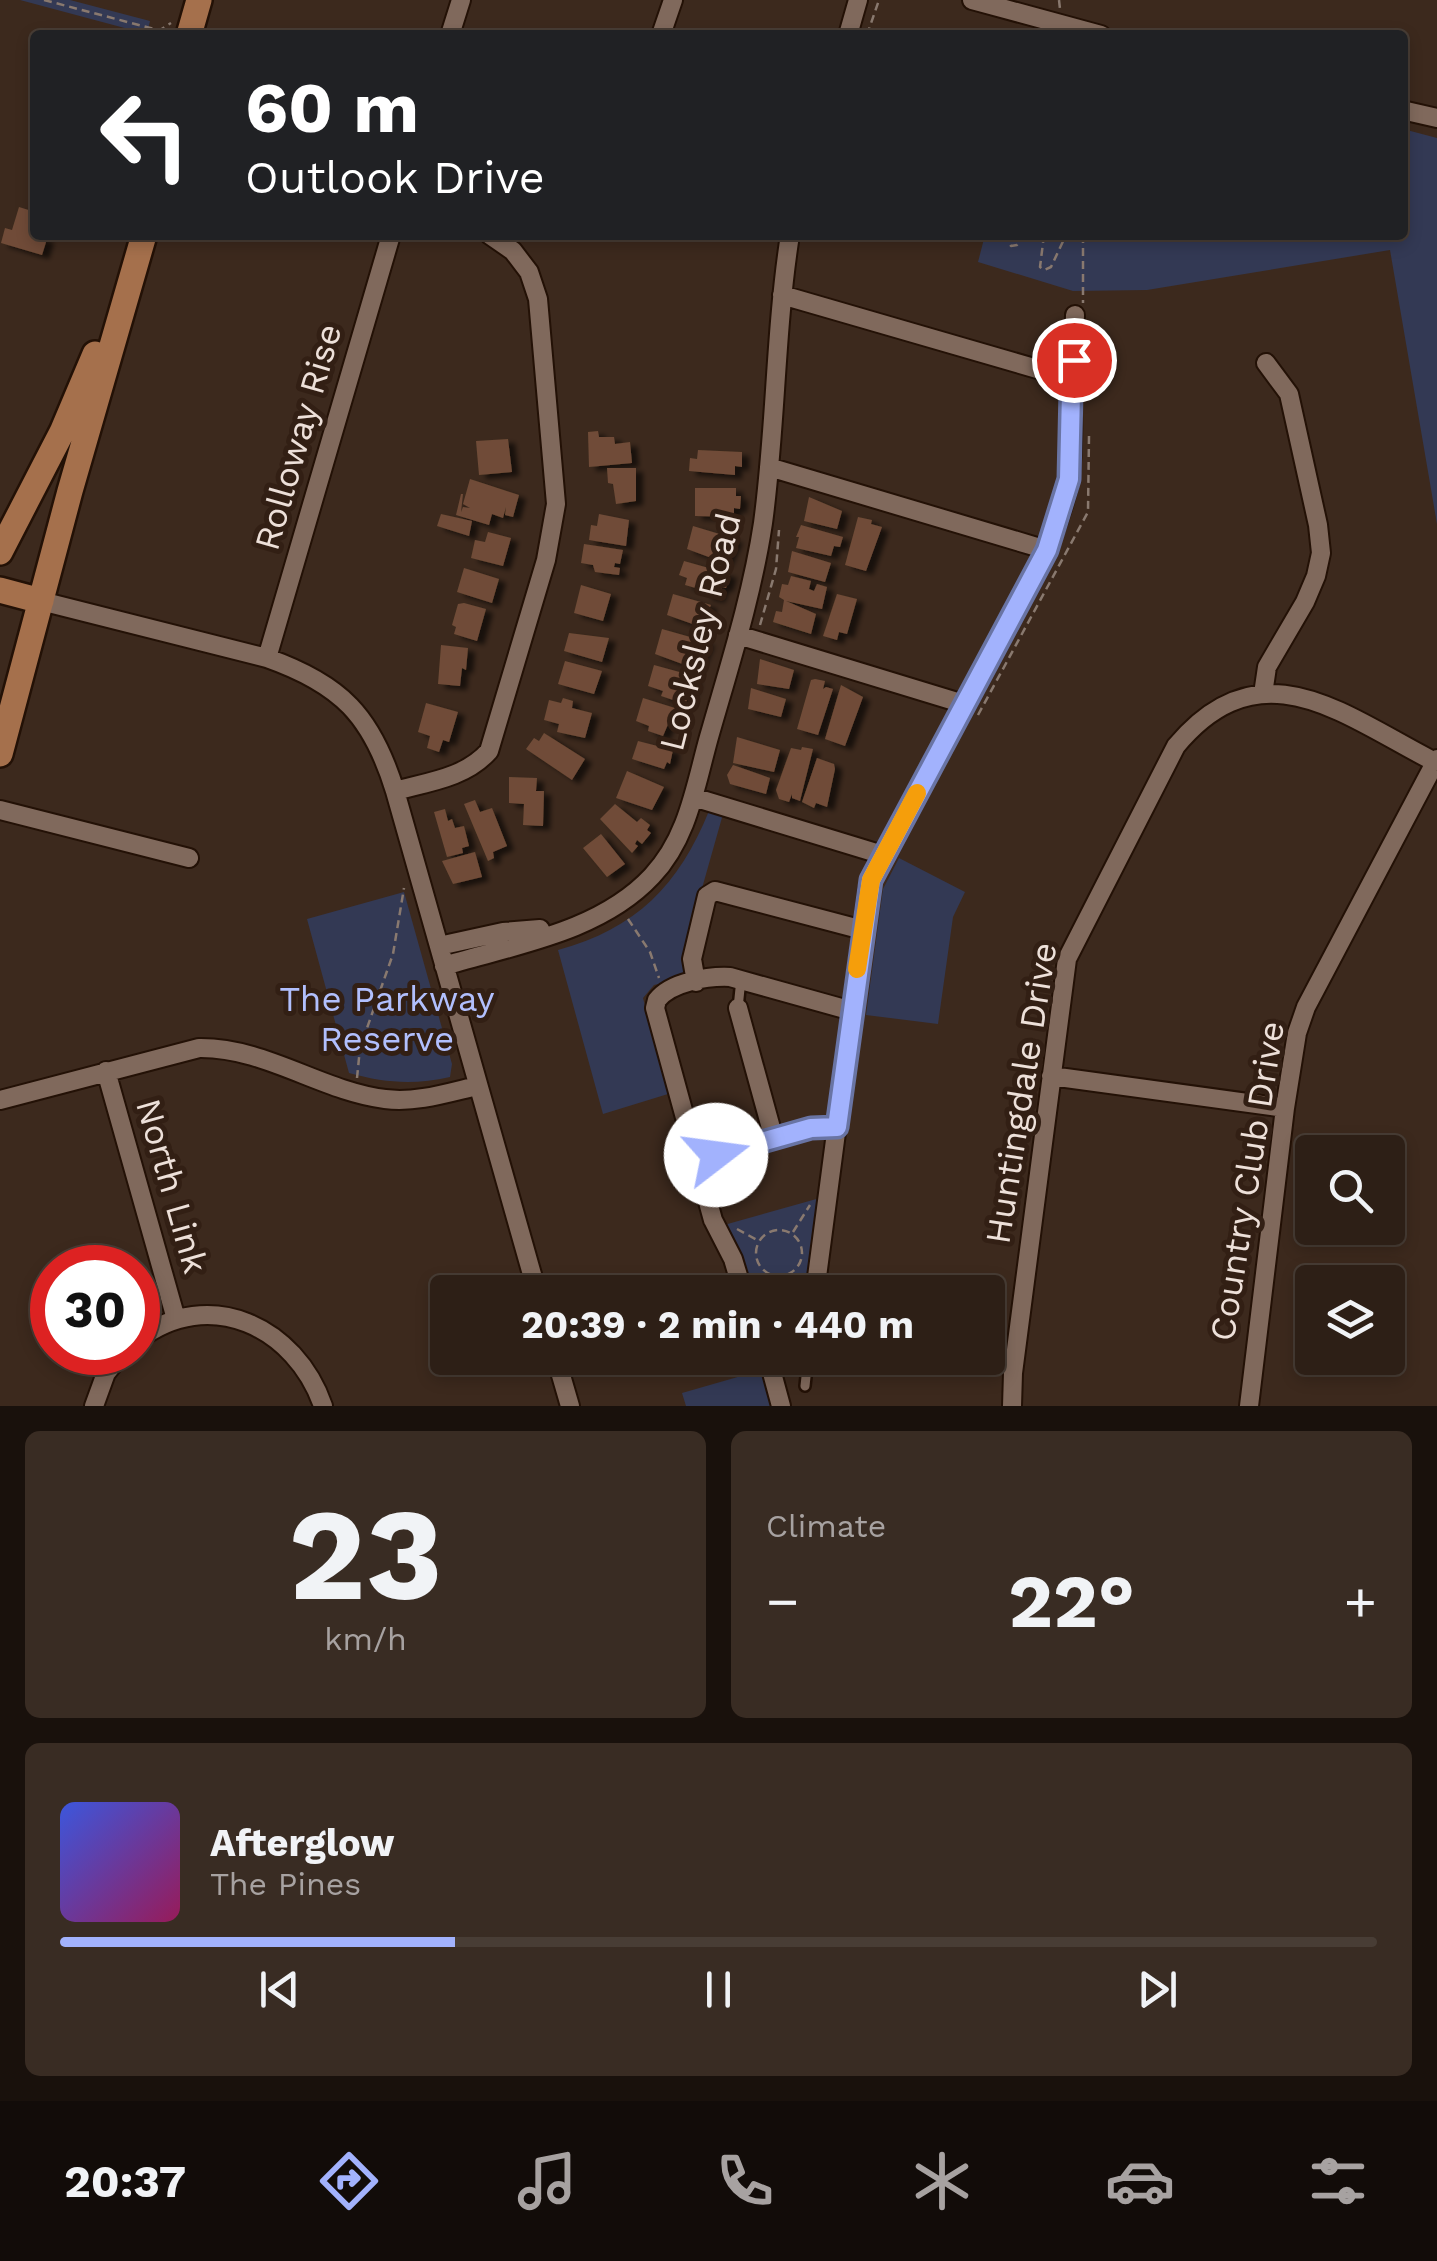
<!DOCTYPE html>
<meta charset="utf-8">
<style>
body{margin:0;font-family:"Work Sans",sans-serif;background:#392c23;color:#f1f3f6;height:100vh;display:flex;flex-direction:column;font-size:38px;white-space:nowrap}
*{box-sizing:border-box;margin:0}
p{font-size:32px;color:#a7a2a1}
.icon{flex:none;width:55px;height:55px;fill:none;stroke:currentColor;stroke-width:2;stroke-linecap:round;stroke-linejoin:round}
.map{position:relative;height:1406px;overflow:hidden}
.side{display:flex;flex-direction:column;gap:25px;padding:25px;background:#19110c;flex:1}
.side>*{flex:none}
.top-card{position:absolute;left:30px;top:30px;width:1378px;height:210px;border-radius:10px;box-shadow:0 5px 15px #0003,0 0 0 2px #483d35;background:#202124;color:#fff;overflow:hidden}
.controls{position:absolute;left:1295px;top:1135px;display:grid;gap:20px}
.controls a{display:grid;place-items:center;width:110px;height:110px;border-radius:10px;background:#2d1f16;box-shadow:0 5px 15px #0003,0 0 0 2px #483d35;font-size:50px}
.speed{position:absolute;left:30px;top:1245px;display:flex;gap:20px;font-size:50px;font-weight:700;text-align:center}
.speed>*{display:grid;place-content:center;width:130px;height:130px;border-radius:50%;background:#2d1f16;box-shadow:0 5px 15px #0003,0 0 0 2px #483d35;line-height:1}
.speed .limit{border:15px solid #d22;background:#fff;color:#111}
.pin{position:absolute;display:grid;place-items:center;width:85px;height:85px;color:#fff;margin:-42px;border:5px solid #fff;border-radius:50%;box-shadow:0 2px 10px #0007}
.me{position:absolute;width:110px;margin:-55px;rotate:75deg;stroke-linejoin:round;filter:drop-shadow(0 0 8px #0008)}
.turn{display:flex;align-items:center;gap:35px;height:210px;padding:0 50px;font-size:45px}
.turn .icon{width:130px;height:130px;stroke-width:2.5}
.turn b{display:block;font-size:70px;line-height:85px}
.big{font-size:75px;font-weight:700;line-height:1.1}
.side .card{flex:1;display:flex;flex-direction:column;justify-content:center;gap:15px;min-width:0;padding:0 35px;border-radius:15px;background:#392c23}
.side .dial{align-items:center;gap:0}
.dial b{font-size:130px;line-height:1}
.song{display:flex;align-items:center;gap:30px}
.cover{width:120px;height:120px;border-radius:15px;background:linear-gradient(135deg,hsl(230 70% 55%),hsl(330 70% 35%))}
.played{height:10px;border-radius:5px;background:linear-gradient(90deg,#a2b2fd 30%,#483d35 30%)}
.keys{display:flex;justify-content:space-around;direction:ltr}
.heat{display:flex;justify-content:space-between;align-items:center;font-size:55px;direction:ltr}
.side .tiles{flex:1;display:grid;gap:25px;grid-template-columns:1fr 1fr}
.card:last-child{grid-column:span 2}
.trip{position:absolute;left:430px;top:1275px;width:575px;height:100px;border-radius:10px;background:#2d1f16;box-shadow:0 5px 15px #0003,0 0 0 2px #483d35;font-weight:700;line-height:100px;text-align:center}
.tab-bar{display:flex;height:160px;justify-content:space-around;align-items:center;background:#120c09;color:#a7a2a1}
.tab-bar .icon{width:70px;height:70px}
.tab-bar .active{color:#a2b2fd}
.tab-bar b{font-size:45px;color:#f1f3f6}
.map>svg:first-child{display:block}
</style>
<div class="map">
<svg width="1437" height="1406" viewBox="0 0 1437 1406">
<defs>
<filter id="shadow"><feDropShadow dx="7" dy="4" stdDeviation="2.5" flood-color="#0009"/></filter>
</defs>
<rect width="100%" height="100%" fill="#3c291d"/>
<!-- green -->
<path fill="#333954" d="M20,0H70L150,21L147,34Z
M1403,129L1437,138V524L1390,250L1147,290L1073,291L978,262L985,235H1402Z
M709,811L723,814L684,952L686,973L683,978L654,985L643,998L668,1094L603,1114L558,950C636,929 679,885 709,811Z
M899,858L965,892L953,917L938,1024L866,1015L883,889Z
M404,892L452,1064L450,1077C414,1085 385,1083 349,1073L307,919Z
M820,1198L806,1292H751L724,1225Z
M762,1370L772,1406H686L682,1393Z"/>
<!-- building -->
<path fill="#6f4c37" filter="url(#shadow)" d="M19,207L35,212V235L47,239L42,255L1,243L5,228L12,230Z
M598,431L599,437H614L615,444L630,442L632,463L589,467L588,432Z
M508,439L512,472L479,475L476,441Z
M698,450L742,452V467L735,466V475L689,471L690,458L697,459Z
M607,468H636V501L616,504L613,484L608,483Z
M470,479L519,495L513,517L505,515L506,507L503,518L492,514L489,525L456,515L461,494H463L461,512L463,507L470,508L463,504Z
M695,488H736V496H741L740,509L734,508V517L695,516Z
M809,497L842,511L837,529L804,521Z
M441,514L472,521L469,536L437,526Z
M599,514L629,520L626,546L589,540L591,525L597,526Z
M858,517L872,520L871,524L882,527L866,571L845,565Z
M801,525L843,537L840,547L834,546L831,556L796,548L799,537H796Z
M693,526L736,539L725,563L687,549Z
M488,532L511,538L503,566L471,558L475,540L485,542Z
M584,544L623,550L620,564L615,563L614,567L620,568L619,575L595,572L593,565L581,563Z
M792,551L831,563L825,582L788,572Z
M684,561L730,574L726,588L722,587L718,599L705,596L706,591L685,585L687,578L679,575Z
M464,568L499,579L492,603L457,592Z
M791,576L811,581L809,589L814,591L817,584L827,587L822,609L786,601L816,614L811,634L773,622L776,611L782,612L784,600L779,597L782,584L788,585Z
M581,585L611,594L603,621L574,613Z
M673,594L711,605L701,627L667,615Z
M837,594L857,599L847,634L839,632L837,640L823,636Z
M464,603L486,609L477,641L454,634L456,627L452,625L458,604Z
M662,629L708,642L696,669L655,654Z
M569,633L609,638L602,662L564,651Z
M441,645L468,648L466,670L462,668L460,686L438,684Z
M760,659L794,670L789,689L757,684Z
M565,661L602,671L594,694L558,684Z
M654,665L694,676V685L685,704L661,696L663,691L648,686Z
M815,679L825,681L823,689L826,687L833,689L818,735L797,729L811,680Z
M841,685L863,697L845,746L825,739Z
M751,688L786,699L781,717L748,709Z
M563,698L573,701L572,708L592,713L585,738L557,732L559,724L544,720L549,700L561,703Z
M643,698L675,708L663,736L648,731L649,726L636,721Z
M426,703L458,712L449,742L443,740L439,752L427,748L430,736L418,732Z
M544,733L585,759L572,780L526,749L534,738L539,741Z
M737,737L780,750L774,772L733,763Z
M638,741L673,750L670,764L667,762L664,769L632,759Z
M802,747L813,749L800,801L792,798V794L789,802L779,799L776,790L791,748L801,750Z
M817,758L834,764L835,769L827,807L816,803L814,808L802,802Z
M733,765L770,778L766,794L730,784L727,775Z
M627,771L664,787L652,810L616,798Z
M509,777L537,778L536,791H544L543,826L523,825L524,804L509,803Z
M475,800L480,812L492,808L507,846L493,852L494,858L488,861L464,804Z
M615,804L637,822L641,818L650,825L647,830L651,833L642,844L637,840L635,844L638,846L632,853L600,819Z
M445,809L448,821L452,819L455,828L464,826L469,846L462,848L463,853L447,857L434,812Z
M601,834L625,864L607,877L583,848Z
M475,852L482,877L453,884L442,861Z"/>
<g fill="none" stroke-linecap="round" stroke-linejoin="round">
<defs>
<path id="lane" d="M738,1008L741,979
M805,1386L808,1358"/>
<path id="street" d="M972,0L1101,35
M450,35L461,0
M661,35L673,0
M848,35L858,0
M1402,110L1437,118
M782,295L1065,377
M769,467L1047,550
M41,601L267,658C341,684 372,716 395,791L537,1292
M738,635L964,704
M267,658L391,235
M1263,694L1267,667L1305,602L1316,576L1321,553L1318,525L1289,394L1266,363
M395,791C428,782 465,778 489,751L546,560L556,504L538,299L529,272L513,251L490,235
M693,797L883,855
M0,810L189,858
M439,946L503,932L540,929
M444,966C514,945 600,932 652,876C688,838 695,787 709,737C729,667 752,596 763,523C776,428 775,330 790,235
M696,982L692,959L707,896L715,891L863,930
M738,1008L774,1139
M106,1071L176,1319
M1051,1076L1285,1108
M0,1100L199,1048C265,1047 321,1091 385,1099C416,1103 447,1093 477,1086
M716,1155L811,1128
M743,1292L733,1259L713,1220L655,1008L657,1000C671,982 708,976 730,977L852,1011
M815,1292L868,890L875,870L1047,550C1055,528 1065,505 1069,481C1072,460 1076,392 1065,377L1074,360L1075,315
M138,1340C209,1285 296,1327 323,1406
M556,1358L570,1406
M768,1358L781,1406
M94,1406L106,1373L123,1352
M1012,1406L1013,1373L1067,959L1176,746C1261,644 1343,715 1435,762
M1249,1406L1285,1108L1297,1033L1306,1007L1437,759"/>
<path id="secondary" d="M189,35L199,0
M0,552L62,432L95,354
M0,590L41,601
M0,754L70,491L144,235"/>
</defs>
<!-- lane casing -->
<use href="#lane" stroke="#231106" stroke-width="14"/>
<!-- street casing -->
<use href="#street" stroke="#231106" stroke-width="22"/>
<!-- secondary casing -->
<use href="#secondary" stroke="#231106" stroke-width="30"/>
<!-- path -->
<path stroke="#89796f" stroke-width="2.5" stroke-dasharray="8 5" stroke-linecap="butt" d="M44,0L154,29L160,30L171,23
M1059,0L1060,9
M867,35L879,0
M1402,141L1407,128
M1002,235L1011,246L1017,245L1022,235
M1044,235L1040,267L1044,270L1051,267L1066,235
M1083,235V303
M760,625L776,569L779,530
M978,715L1088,512L1089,436
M628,919L650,952L659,978
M357,1078L360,1048L393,954L404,888
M737,1229L759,1241
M756 1253a23 23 0 1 1 46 0a23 23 0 1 1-46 0Z
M793,1232L810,1205"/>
<!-- lane -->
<use href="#lane" stroke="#80695c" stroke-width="9"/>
<!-- street -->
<use href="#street" stroke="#80695c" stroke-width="18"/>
<!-- secondary -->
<use href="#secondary" stroke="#a5704c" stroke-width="25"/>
</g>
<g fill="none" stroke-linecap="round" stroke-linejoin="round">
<defs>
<path id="route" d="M716,1155L811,1128L837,1127L871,880L1047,550L1069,479L1071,392L1064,377L1074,360"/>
</defs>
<!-- route casing -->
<use href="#route" stroke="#6974a4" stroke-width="25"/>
<!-- route -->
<use href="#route" stroke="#a2b2fd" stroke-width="18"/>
<!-- slow -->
<path stroke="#f59e0b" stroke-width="18" d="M857,969L871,880L917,793"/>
</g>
<g text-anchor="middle" stroke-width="10" stroke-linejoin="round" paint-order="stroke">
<!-- street labels -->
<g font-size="35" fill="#ede0d9" stroke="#321f14">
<text transform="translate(298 437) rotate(-74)" y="12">Rolloway Rise</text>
<text transform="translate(700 632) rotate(-76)" y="12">Locksley Road</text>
<text transform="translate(1021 1093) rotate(-81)" y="12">Huntingdale Drive</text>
<text transform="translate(1247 1181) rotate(-81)" y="12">Country Club Drive</text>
<text transform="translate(172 1186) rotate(74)" y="12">North Link</text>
</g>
<!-- park labels -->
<g font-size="35" fill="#b1bffd" stroke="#321f14">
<text x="387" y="1011">The Parkway<tspan x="387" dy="40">Reserve</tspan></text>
</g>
</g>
</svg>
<div class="controls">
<a><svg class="icon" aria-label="search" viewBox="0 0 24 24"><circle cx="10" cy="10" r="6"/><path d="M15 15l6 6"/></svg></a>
<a><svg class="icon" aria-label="layers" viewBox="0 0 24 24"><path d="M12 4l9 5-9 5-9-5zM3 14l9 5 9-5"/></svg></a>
</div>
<div class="speed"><div class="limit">30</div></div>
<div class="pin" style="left:1074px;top:360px;background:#d93025"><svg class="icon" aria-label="arrive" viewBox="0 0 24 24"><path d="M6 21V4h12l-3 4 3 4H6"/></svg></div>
<svg class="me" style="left:716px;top:1155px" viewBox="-20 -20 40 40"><circle r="19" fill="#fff"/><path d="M0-13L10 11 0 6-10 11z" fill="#a2b2fd"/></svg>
<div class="trip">20:39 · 2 min · 440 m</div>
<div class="top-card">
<div class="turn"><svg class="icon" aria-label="left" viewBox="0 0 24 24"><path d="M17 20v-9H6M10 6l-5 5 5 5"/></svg><div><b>60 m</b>Outlook Drive</div></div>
</div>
</div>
<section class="side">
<div class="tiles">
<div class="card dial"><b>23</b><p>km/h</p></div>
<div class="card"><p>Climate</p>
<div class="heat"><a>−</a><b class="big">22°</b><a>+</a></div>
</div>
<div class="card">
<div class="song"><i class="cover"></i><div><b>Afterglow</b><p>The Pines</p></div></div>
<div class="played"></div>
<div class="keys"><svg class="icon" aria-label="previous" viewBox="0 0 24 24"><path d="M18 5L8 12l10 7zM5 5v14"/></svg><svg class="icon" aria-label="pause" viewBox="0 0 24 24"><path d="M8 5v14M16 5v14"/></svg><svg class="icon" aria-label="next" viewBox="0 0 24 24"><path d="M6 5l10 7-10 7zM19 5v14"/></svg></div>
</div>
</div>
</section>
<nav class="tab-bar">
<b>20:37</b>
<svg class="icon active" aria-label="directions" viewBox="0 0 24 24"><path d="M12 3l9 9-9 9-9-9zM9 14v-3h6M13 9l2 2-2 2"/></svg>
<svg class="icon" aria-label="music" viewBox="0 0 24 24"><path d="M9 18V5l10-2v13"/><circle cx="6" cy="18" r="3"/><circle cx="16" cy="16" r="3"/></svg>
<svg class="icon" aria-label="phone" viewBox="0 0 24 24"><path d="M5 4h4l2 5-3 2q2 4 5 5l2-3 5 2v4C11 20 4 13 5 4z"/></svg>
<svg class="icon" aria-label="climate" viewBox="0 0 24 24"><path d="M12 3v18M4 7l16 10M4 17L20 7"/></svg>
<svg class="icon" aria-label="car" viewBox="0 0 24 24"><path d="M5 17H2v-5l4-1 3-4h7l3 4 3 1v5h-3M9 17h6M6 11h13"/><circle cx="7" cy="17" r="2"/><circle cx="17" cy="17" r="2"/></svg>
<svg class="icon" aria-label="filters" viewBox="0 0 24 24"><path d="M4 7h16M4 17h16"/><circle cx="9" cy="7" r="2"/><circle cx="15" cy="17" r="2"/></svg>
</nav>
